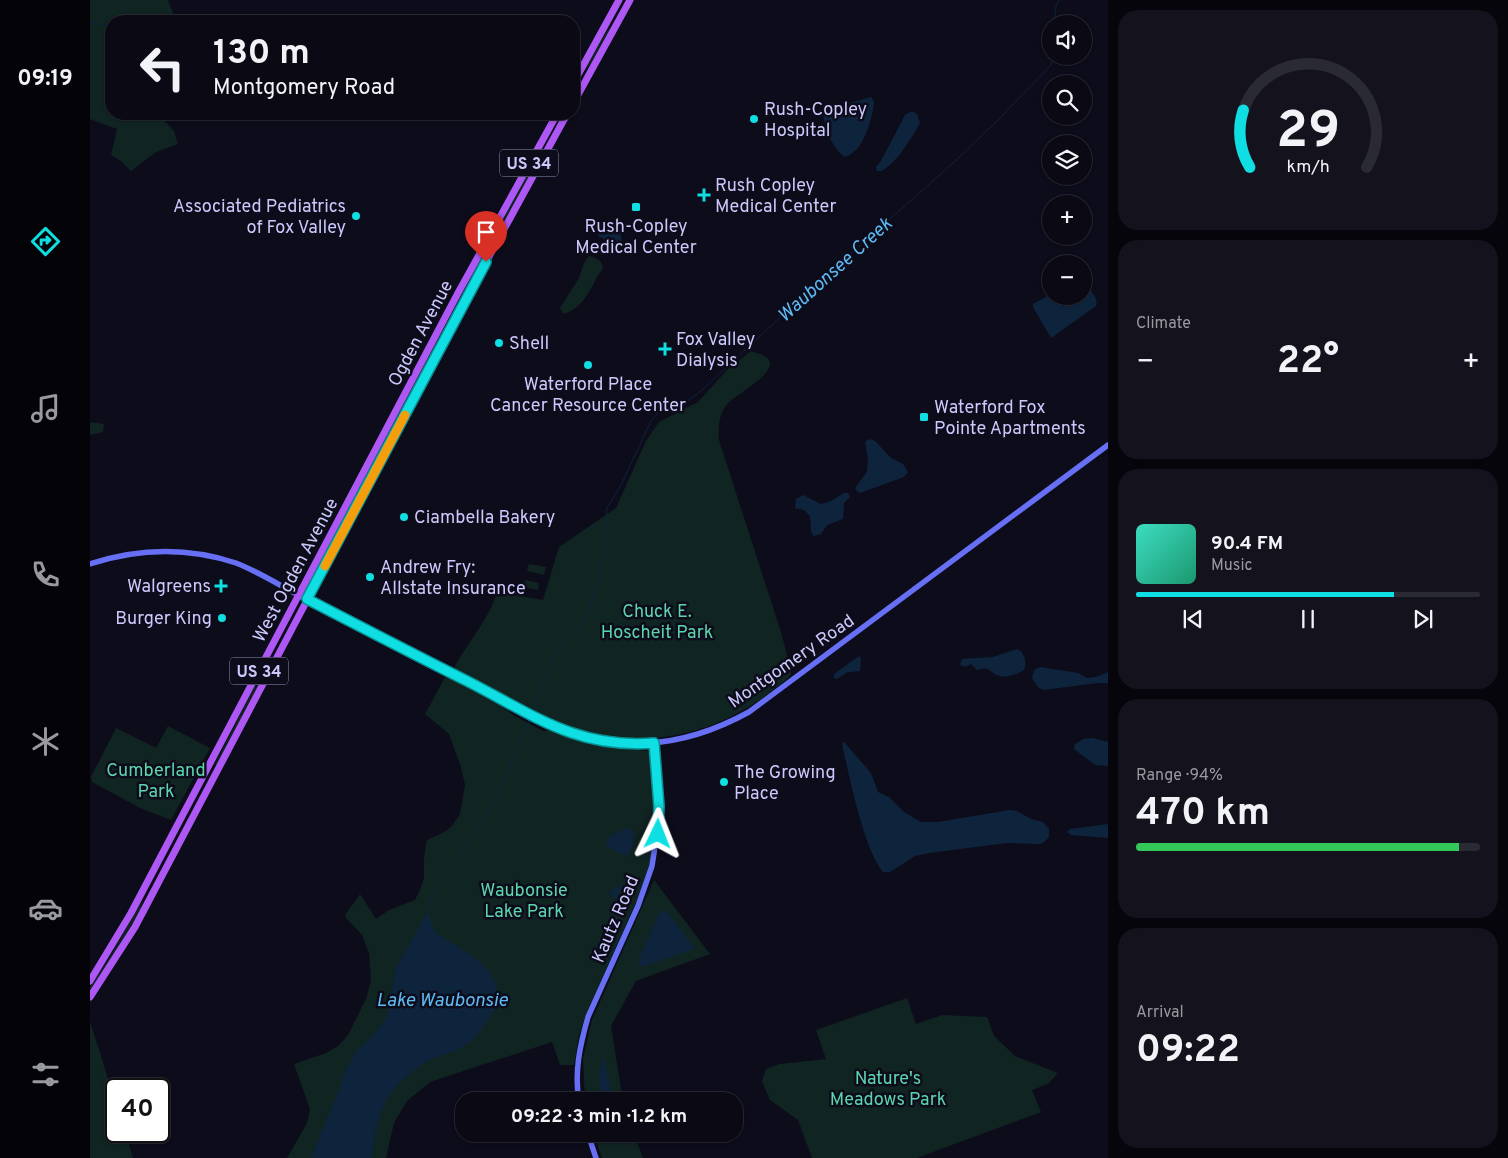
<!DOCTYPE html>
<meta charset="utf-8">
<style>
body{margin:0;font-family:Overpass,sans-serif;background:#13121d;color:#f1f3f6;height:100vh;display:flex;flex-direction:column;font-size:19px;white-space:nowrap}
*{box-sizing:border-box;margin:0}
p{font-size:16px;color:#999aa0}
.icon{flex:none;width:28px;height:28px;fill:none;stroke:currentColor;stroke-width:2;stroke-linecap:round;stroke-linejoin:round}
.map{position:relative;flex:1;overflow:hidden}
.details{display:flex;flex-direction:column;gap:10px;padding:10px;background:#06050b;width:400px}
.details>*{flex:none}
.top-card{position:absolute;left:15px;top:15px;width:475px;height:105px;border-radius:20px;box-shadow:0 1px 4px #0004,0 0 0 1px #2a2a34;background:#0a0914;color:#f1f3f6;overflow:hidden}
.controls{position:absolute;left:952px;top:15px;display:grid;gap:10px}
.controls a{display:grid;place-items:center;width:50px;height:50px;border-radius:50%;background:#0a0914;box-shadow:0 1px 4px #0004,0 0 0 1px #2a2a34;font-size:25px}
.speed{position:absolute;left:15px;top:1078px;display:flex;gap:10px;font-size:25px;font-weight:700;text-align:center}
.speed>*{display:grid;place-content:center;width:65px;height:65px;border-radius:50%;background:#0a0914;box-shadow:0 1px 4px #0004,0 0 0 1px #2a2a34;line-height:1}
.speed .limit{border:2px solid #111;border-radius:8px;background:#fff;color:#111}
.pin{position:absolute;display:grid;place-items:center;width:42px;height:42px;color:#fff;margin:-51px -21px;border-radius:50% 50% 50% 0;rotate:-45deg;box-shadow:0 0 5px #0007}
.pin .icon{rotate:45deg}
.me{position:absolute;width:55px;margin:-28px;rotate:2deg;stroke-linejoin:round;filter:drop-shadow(0 0 4px #0008)}
.turn{display:flex;align-items:center;gap:18px;height:105px;padding:0 25px;font-size:22px}
.turn .icon{width:65px;height:65px;stroke-width:2.5}
.turn b{display:block;font-size:35px;line-height:42px}
.big{font-size:38px;font-weight:700;line-height:1.1}
.details .tile{flex:1;display:flex;flex-direction:column;justify-content:center;gap:8px;min-width:0;padding:0 18px;border-radius:20px;background:#13121d}
.details .dial{align-items:center;gap:0}
.dial svg{height:130px;overflow:visible;fill:none;stroke:#2a2a34;stroke-width:7;stroke-linecap:round;text-anchor:middle}
.dial text{fill:#f1f3f6;stroke:none}
.song{display:flex;align-items:center;gap:15px}
.cover{width:60px;height:60px;border-radius:8px;background:linear-gradient(135deg,hsl(170 70% 55%),hsl(160 70% 35%))}
.played{height:5px;border-radius:2px;background:linear-gradient(90deg,#0fdee2 75%,#2a2a34 75%)}
.keys{display:flex;justify-content:space-around;direction:ltr}
.heat{display:flex;justify-content:space-between;align-items:center;font-size:28px;direction:ltr}
.charge{height:8px;border-radius:4px;background:linear-gradient(90deg,#34c759 94%,#2a2a34 0)}
.trip{position:absolute;left:365px;top:1092px;width:288px;height:50px;border-radius:20px;background:#0a0914;box-shadow:0 1px 4px #0004,0 0 0 1px #2a2a34;font-weight:700;line-height:50px;text-align:center}
main{display:flex;flex:1;min-height:0}
.tabs{display:flex;flex-direction:column;width:90px;justify-content:space-around;align-items:center;background:#040408;color:#999aa0}
.tabs .icon{width:35px;height:35px}
.tabs .active{color:#0fdee2}
.tabs b{font-size:22px;color:#f1f3f6}
.map>svg:first-child{display:block}
</style>
<main>
<nav class="tabs">
<b>09:19</b>
<svg class="icon active" aria-label="directions" viewBox="0 0 24 24"><path d="M12 3l9 9-9 9-9-9zM9 14v-3h6M13 9l2 2-2 2"/></svg>
<svg class="icon" aria-label="music" viewBox="0 0 24 24"><path d="M9 18V5l10-2v13"/><circle cx="6" cy="18" r="3"/><circle cx="16" cy="16" r="3"/></svg>
<svg class="icon" aria-label="phone" viewBox="0 0 24 24"><path d="M5 4h4l2 5-3 2q2 4 5 5l2-3 5 2v4C11 20 4 13 5 4z"/></svg>
<svg class="icon" aria-label="climate" viewBox="0 0 24 24"><path d="M12 3v18M4 7l16 10M4 17L20 7"/></svg>
<svg class="icon" aria-label="car" viewBox="0 0 24 24"><path d="M5 17H2v-5l4-1 3-4h7l3 4 3 1v5h-3M9 17h6M6 11h13"/><circle cx="7" cy="17" r="2"/><circle cx="17" cy="17" r="2"/></svg>
<svg class="icon" aria-label="filters" viewBox="0 0 24 24"><path d="M4 7h16M4 17h16"/><circle cx="9" cy="7" r="2"/><circle cx="15" cy="17" r="2"/></svg>
</nav>
<div class="map">
<svg width="1018" height="1158" viewBox="0 0 1018 1158">
<rect width="100%" height="100%" fill="#0d0c1b"/>
<!-- green -->
<path fill="#102422" d="M0,0H78L86,21H21V114H68L84,131L88,144L66,152L41,171L31,161L21,155L27,129L0,119Z
M523,24L500,65L493,72L512,38Z
M461,131L438,179L395,256L415,214Z
M499,256C503,257 510,259 512,264C515,269 509,273 507,277C499,292 492,309 473,314L470,308L489,278L494,263Z
M351,332L334,371L315,407L333,367Z
M661,351C666,353 672,354 676,357C694,370 646,394 638,403C629,413 628,427 629,440L690,629L700,665L701,673L699,677C685,689 670,701 653,710C602,740 536,748 480,729C468,725 460,718 450,713C443,709 436,707 429,704C407,693 386,681 365,669V666C379,641 399,619 407,592L453,600L469,547L526,508L556,441L569,422L608,402L636,371Z
M0,422L14,424L13,432L0,435Z
M292,443L296,444L265,503L262,502Z
M439,564L456,567L454,575L437,571Z
M435,580L449,583L448,590L433,587Z
M357,677L361,678L411,706L423,715L453,731L461,730L486,739L511,745L558,751L561,756L565,818L564,843L559,868L547,900L496,1014L489,1035L484,1065H470L462,1042L340,1082L317,1101L304,1123L296,1158H197L217,1123L220,1109L204,1064L236,1053L248,1046L258,1035L276,999L281,980L279,953L272,935L257,919L255,915L270,894L286,919L299,910L325,900L330,890L334,878V858L337,840L356,831L362,826L370,814L375,785L371,767L359,734L335,714L354,679Z
M165,686L167,687L127,765L125,764Z
M78,726L120,748L81,820L50,808L2,782L1,777L26,728L66,748Z
M564,880L620,954L546,981L521,1026L533,1101H495L493,1059L502,1020Z
M52,901L53,902L47,916L0,992V987L18,960Z
M817,998L826,1024L852,1015L897,1017L904,1036L925,1056L968,1073L958,1084L942,1090L951,1112L827,1158H722L708,1120L680,1100L672,1081L676,1069L690,1064L736,1059L726,1030Z
M0,1021L26,1104V1131H35L43,1158H0Z
M504,1134H544L553,1158H512Z"/>
<!-- water -->
<path fill="#0e243d" d="M781,97L784,102C782,120 774,151 755,157C741,147 733,125 733,109L742,108Z
M822,111L827,114L830,123C820,140 809,160 792,171H787L786,167L791,161L815,115Z
M527,219L532,240L529,243L523,244L508,236C511,227 518,221 527,219Z
M994,283C999,290 1009,297 1006,306L961,338L943,307V304L961,294V296H994Z
M779,439L785,441L801,458L813,464L818,472L814,477L770,493L768,492L765,488L777,472L778,459L775,442Z
M754,493H758L760,497L754,503L753,519L737,525L731,534L723,536L721,531L720,516L714,510L705,508L706,499L713,495L731,504L741,501Z
M927,649C935,652 937,663 934,670C928,674 917,678 910,676C899,673 901,665 887,670L881,664L875,667L870,665L872,659L903,657Z
M769,656L771,659L770,671C754,673 761,670 747,679L744,678V674Z
M950,667L988,673L997,678L1006,677L1018,672V683H1008L953,690L948,687L942,678L944,670Z
M1002,738L1018,742V766L1005,765L984,749L985,744L993,739Z
M754,742L781,773L788,792L799,797L814,812L831,822H848L920,810L927,811L941,819L953,822L959,829V837L953,843L949,844L917,843L839,853L825,856L800,872H793C774,850 759,775 752,744Z
M1018,824V838L981,835L977,832L980,829Z
M537,828L542,830C546,838 543,850 537,856C529,854 519,849 516,842L520,836Z
M532,884L533,885L527,897L523,899L519,892Z
M572,910L578,913L602,945L603,949L552,967L549,964V959L569,914Z
M338,911L342,927L346,933C378,954 430,976 397,1022C390,1032 382,1043 370,1048C361,1053 351,1055 342,1059C328,1066 313,1078 303,1090C289,1107 283,1136 282,1158H221L247,1095L255,1072L267,1051L282,1037L295,1020L299,1010L306,968Z
M512,1058H514L523,1101H511L509,1079Z"/>
<g fill="none" stroke-linecap="round" stroke-linejoin="round">
<!-- stream -->
<path stroke="#0e243d" stroke-width="1" d="M28,21L33,15L34,8
M0,23L15,25L21,23
M964,24L966,6L969,0
M442,715L462,660L470,645L487,630L498,610L511,573L517,508L532,483L561,421L568,413L595,403L611,391L726,284L862,164L908,120L961,65L963,56
M338,911C344,878 369,856 388,830C402,810 411,786 420,765C427,749 435,734 440,719"/>
<!-- secondary -->
<path stroke="#676ff5" stroke-width="5.5" d="M0,564C49,548 97,547 146,563C169,572 189,585 210,596C266,624 320,652 375,681C401,694 426,710 452,722C524,754 590,750 659,712L1018,445
M489,1101C484,1072 490,1045 498,1017L548,906L562,866L569,820L563,743
M498,1134L506,1158"/>
<!-- primary -->
<path stroke="#ad58f4" stroke-width="7" d="M484,82L529,0
M484,102L540,0
M0,981L41,913L368,293L467,114
M0,997L45,927L372,306L477,114"/>
</g>
<g fill="none" stroke-linecap="round" stroke-linejoin="round">
<defs>
<path id="route" d="M396,262L217,599C271,627 325,655 379,682C443,715 487,749 564,743L569,806L568,834"/>
</defs>
<!-- route casing -->
<use href="#route" stroke="#0a9093" stroke-width="12"/>
<!-- route -->
<use href="#route" stroke="#0fdee2" stroke-width="9"/>
<!-- slow -->
<path stroke="#f59e0b" stroke-width="9" d="M235,566L315,415"/>
</g>
<!-- markers -->
<g fill="#0fdee2" stroke="#0d0c1b" stroke-width="2">
<circle cx="664" cy="119" r="5"/>
<path d="M611.5 187.5h5v5h5v5h-5v5h-5v-5h-5v-5h5z"/>
<rect x="541" y="202" width="10" height="10" rx="2.5"/>
<circle cx="266" cy="216" r="5"/>
<circle cx="409" cy="343" r="5"/>
<path d="M572.5 341.5h5v5h5v5h-5v5h-5v-5h-5v-5h5z"/>
<circle cx="498" cy="365" r="5"/>
<rect x="829" y="412" width="10" height="10" rx="2.5"/>
<circle cx="314" cy="517" r="5"/>
<circle cx="280" cy="577" r="5"/>
<path d="M128.5 578.5h5v5h5v5h-5v5h-5v-5h-5v-5h5z"/>
<circle cx="132" cy="618" r="5"/>
<circle cx="634" cy="782" r="5"/>
</g>
<g text-anchor="middle" stroke-width="5" stroke-linejoin="round" paint-order="stroke">
<!-- shield labels -->
<g fill="#0d0c1b" stroke="#9290b8" stroke-width="1">
<rect x="410" y="149.5" width="58" height="27" rx="4"/>
<rect x="140" y="657.5" width="58" height="27" rx="4"/>
</g>
<g font-size="16" font-weight="bold" fill="#cbc9fc">
<text x="439" y="169">US 34</text>
<text x="169" y="677">US 34</text>
</g>
<!-- poi labels -->
<g font-size="18" fill="#cbc9fc" stroke="#0d0c1b" text-anchor="start">
<text x="674" y="115">Rush-Copley<tspan x="674" dy="21">Hospital</tspan></text>
<text x="625" y="191">Rush Copley<tspan x="625" dy="21">Medical Center</tspan></text>
<text x="256" y="212" text-anchor="end">Associated Pediatrics<tspan x="256" dy="21">of Fox Valley</tspan></text>
<text x="546" y="232" text-anchor="middle">Rush-Copley<tspan x="546" dy="21">Medical Center</tspan></text>
<text x="586" y="345">Fox Valley<tspan x="586" dy="21">Dialysis</tspan></text>
<text x="419" y="349">Shell</text>
<text x="498" y="390" text-anchor="middle">Waterford Place<tspan x="498" dy="21">Cancer Resource Center</tspan></text>
<text x="844" y="413">Waterford Fox<tspan x="844" dy="21">Pointe Apartments</tspan></text>
<text x="324" y="523">Ciambella Bakery</text>
<text x="290" y="573">Andrew Fry:<tspan x="290" dy="21">Allstate Insurance</tspan></text>
<text x="121" y="592" text-anchor="end">Walgreens</text>
<text x="122" y="624" text-anchor="end">Burger King</text>
<text x="644" y="778">The Growing<tspan x="644" dy="21">Place</tspan></text>
</g>
<!-- street labels -->
<g font-size="18" fill="#cbc9fc" stroke="#0d0c1b">
<text transform="translate(330 333) rotate(-62)" y="6">Ogden Avenue</text>
<text transform="translate(205 570) rotate(-62)" y="6">West Ogden Avenue</text>
<text transform="translate(701 661) rotate(-35)" y="6">Montgomery Road</text>
<text transform="translate(525 919) rotate(-67)" y="6">Kautz Road</text>
</g>
<!-- park labels -->
<g font-size="18" fill="#5cd5ad" stroke="#0d0c1b">
<text x="567" y="617">Chuck E.<tspan x="567" dy="21">Hoscheit Park</tspan></text>
<text x="66" y="776">Cumberland<tspan x="66" dy="21">Park</tspan></text>
<text x="434" y="896">Waubonsie<tspan x="434" dy="21">Lake Park</tspan></text>
<text x="798" y="1084">Nature's<tspan x="798" dy="21">Meadows Park</tspan></text>
</g>
<!-- water labels -->
<g font-size="19" font-style="italic" fill="#5ebbf5" stroke="#0d0c1b">
<text transform="translate(744 269) rotate(-42)" y="7">Waubonsee Creek</text>
<text x="352" y="1006">Lake Waubonsie</text>
</g>
</g>
</svg>
<div class="controls">
<a><svg class="icon" aria-label="sound" viewBox="0 0 24 24"><path d="M4 9h4l5-4v14l-5-4H4zM17 9q2 3 0 6"/></svg></a>
<a><svg class="icon" aria-label="search" viewBox="0 0 24 24"><circle cx="10" cy="10" r="6"/><path d="M15 15l6 6"/></svg></a>
<a><svg class="icon" aria-label="layers" viewBox="0 0 24 24"><path d="M12 4l9 5-9 5-9-5zM3 14l9 5 9-5"/></svg></a>
<a>+</a>
<a>−</a>
</div>
<div class="speed"><div class="limit">40</div></div>
<div class="pin" style="left:396px;top:262px;background:#d93025"><svg class="icon" aria-label="arrive" viewBox="0 0 24 24"><path d="M6 21V4h12l-3 4 3 4H6"/></svg></div>
<svg class="me" style="left:568px;top:834px" viewBox="-20 -20 40 40"><path d="M0-17L14 15 0 8-14 15z" fill="#0fdee2" stroke="#fff" stroke-width="4"/></svg>
<div class="trip">09:22 · 3 min · 1.2 km</div>
<div class="top-card">
<div class="turn"><svg class="icon" aria-label="left" viewBox="0 0 24 24"><path d="M17 20v-9H6M10 6l-5 5 5 5"/></svg><div><b>130 m</b>Montgomery Road</div></div>
</div>
</div>
<section class="details">
<div class="tile dial"><svg viewBox="0 0 100 80">
<path d="M14 69A42 42 0 1 1 86 69"/>
<path d="M14 69A42 42 0 0 1 10 34" stroke="#0fdee2"/>
<text x="50" y="56" font-size="32" font-weight="700">29</text>
<text x="50" y="72" font-size="11">km/h</text>
</svg></div>
<div class="tile"><p>Climate</p>
<div class="heat"><a>−</a><b class="big">22°</b><a>+</a></div>
</div>
<div class="tile">
<div class="song"><i class="cover"></i><div><b>90.4 FM</b><p>Music</p></div></div>
<div class="played"></div>
<div class="keys"><svg class="icon" aria-label="previous" viewBox="0 0 24 24"><path d="M18 5L8 12l10 7zM5 5v14"/></svg><svg class="icon" aria-label="pause" viewBox="0 0 24 24"><path d="M8 5v14M16 5v14"/></svg><svg class="icon" aria-label="next" viewBox="0 0 24 24"><path d="M6 5l10 7-10 7zM19 5v14"/></svg></div>
</div>
<div class="tile"><p>Range · 94%</p><b class="big">470 km</b><div class="charge"></div></div>
<div class="tile"><p>Arrival</p><b class="big">09:22</b></div>
</section>
</main>
